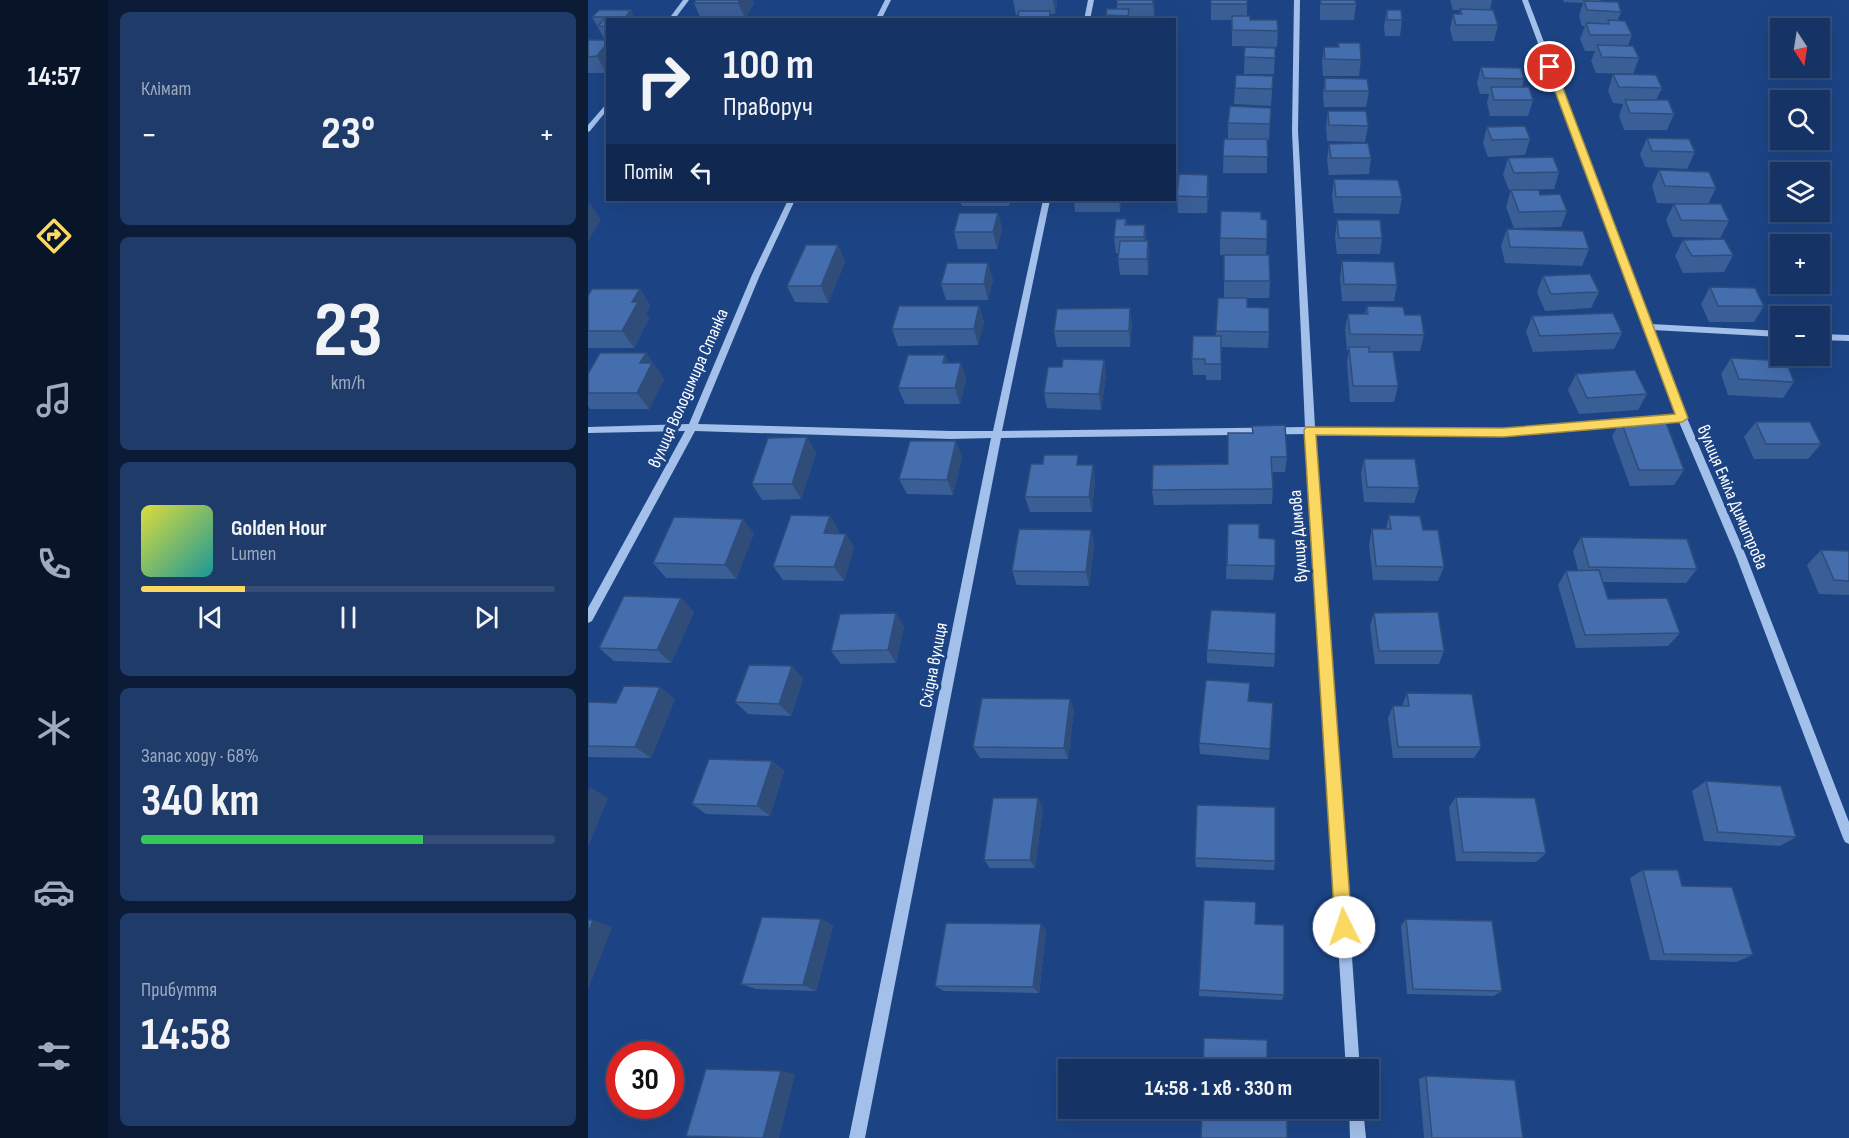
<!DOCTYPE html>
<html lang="uk">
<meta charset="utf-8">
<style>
body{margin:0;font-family:"Sofia Sans Condensed",sans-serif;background:#1e3b6a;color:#f1f3f6;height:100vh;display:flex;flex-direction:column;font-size:22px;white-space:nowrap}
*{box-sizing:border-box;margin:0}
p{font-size:20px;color:#9daabf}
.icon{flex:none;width:33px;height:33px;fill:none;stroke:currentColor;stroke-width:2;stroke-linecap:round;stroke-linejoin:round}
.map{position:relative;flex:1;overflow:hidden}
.sheet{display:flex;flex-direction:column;gap:12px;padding:12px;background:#0c1c37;width:480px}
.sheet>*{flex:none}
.hud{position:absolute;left:18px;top:18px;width:570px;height:183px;border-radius:0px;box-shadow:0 6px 24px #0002,0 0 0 2px #344e78;background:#153364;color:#f1f3f6;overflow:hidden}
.needle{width:39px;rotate:168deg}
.buttons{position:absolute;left:1182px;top:18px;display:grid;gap:12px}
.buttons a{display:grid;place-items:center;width:60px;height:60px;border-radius:0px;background:#153364;box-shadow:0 6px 24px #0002,0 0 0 2px #344e78;font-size:30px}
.speed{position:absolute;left:18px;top:1041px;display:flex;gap:12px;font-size:30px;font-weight:700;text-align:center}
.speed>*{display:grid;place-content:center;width:78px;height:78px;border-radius:50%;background:#153364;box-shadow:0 6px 24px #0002,0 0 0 2px #344e78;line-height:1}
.speed .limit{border:9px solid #d22;background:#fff;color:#111}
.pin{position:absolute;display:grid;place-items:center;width:51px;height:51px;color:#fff;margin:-26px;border:3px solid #fff;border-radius:50%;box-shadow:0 2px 6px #0007}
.me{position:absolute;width:66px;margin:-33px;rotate:356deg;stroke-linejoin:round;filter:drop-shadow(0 0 4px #0008)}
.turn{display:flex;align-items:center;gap:21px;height:126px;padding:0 18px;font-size:27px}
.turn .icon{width:78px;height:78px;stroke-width:2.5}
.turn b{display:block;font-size:42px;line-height:51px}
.then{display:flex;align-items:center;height:57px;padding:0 18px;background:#0003;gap:12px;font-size:22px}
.big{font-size:45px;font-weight:700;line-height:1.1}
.sheet .tile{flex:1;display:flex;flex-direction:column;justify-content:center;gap:9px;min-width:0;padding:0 21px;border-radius:9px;background:#1e3b6a}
.sheet .dial{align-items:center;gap:0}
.dial b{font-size:78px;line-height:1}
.song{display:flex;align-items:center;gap:18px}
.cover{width:72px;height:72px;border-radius:9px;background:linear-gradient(135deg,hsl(60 70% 55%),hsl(180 70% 35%))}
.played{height:6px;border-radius:3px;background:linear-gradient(90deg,#fbd861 25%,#344e78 25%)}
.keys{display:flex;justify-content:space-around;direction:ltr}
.heat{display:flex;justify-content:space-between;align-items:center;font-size:33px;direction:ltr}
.charge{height:9px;border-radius:4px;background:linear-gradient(90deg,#34c759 68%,#344e78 0)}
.trip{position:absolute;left:470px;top:1059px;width:321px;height:60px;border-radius:0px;background:#153364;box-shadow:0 6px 24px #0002,0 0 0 2px #344e78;font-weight:700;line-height:60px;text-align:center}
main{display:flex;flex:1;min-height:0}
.dock{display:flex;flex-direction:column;width:108px;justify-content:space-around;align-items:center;background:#081428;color:#9daabf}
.dock .icon{width:42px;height:42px}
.dock .current{color:#fbd861}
.dock b{font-size:27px;color:#f1f3f6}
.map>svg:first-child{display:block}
</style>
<main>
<nav class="dock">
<b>14:57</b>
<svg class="icon current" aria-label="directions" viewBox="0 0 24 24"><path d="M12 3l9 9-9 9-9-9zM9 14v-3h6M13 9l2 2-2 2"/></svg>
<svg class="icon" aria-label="music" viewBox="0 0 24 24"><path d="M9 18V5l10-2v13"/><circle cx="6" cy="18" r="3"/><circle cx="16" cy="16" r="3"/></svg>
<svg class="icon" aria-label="phone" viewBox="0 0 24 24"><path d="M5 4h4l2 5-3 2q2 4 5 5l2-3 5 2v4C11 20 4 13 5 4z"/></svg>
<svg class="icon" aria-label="climate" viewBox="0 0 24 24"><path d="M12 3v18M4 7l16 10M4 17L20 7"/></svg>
<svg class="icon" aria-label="car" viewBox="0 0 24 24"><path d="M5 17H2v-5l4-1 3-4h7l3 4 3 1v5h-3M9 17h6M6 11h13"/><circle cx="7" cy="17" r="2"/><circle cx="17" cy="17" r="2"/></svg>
<svg class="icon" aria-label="filters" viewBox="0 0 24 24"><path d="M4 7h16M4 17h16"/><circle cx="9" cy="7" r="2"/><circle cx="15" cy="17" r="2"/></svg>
</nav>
<section class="sheet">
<div class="tile"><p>Клімат</p>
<div class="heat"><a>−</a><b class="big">23°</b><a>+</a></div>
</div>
<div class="tile dial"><b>23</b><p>km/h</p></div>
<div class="tile">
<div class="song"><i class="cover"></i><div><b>Golden Hour</b><p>Lumen</p></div></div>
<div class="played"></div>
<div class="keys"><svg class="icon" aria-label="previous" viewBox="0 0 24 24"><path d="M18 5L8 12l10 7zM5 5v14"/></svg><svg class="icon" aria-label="pause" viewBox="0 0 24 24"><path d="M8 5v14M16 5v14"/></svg><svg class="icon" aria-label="next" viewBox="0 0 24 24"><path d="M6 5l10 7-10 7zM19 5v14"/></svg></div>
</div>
<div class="tile"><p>Запас ходу · 68%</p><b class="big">340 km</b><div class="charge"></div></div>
<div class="tile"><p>Прибуття</p><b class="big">14:58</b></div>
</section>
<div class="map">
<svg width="1261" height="1138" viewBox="0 0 1261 1138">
<rect width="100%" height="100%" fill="#1c4485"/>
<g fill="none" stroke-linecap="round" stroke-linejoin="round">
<!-- minor -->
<path fill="#a3c0eb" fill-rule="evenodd" d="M95,0H101L86,20H80Z
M297,0H303L293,20H287Z
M500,0H506L502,20H496Z
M706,0H712L710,131L727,427L915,429L1088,415L934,0H940L1063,324L1192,331V337L1065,330L1099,418L1158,556L1261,822V844L1257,842L1255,838L1148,556L1091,422L915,435L727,434L772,1070H758L718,434L413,438L277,1138H261L403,438L363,439L107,431L4,621L0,623V608L97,431L0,433V427L101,424L164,275L200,200H207L172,275L110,424L363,431H405L455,200H462L414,431L717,427L704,131Z
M20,102V109L2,131L0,132V125Z
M1232,334L1261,335V341L1232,340Z
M761,1108H775L778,1138H762Z"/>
</g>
<!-- wall -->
<path fill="#3a5f96" d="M108,0H164L166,3L157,18L113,19L106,3Z
M425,0H468L469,4L467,14L428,15Z
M566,0V20H518V15L529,9V4Z
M623,0H659V16L662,20L690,31L689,47L644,46V20H623Z
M732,0H767L768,4L766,20H732Z
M862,0H904L902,10L910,25L906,41H865L862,29L865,14H871L872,10H865Z
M975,0H1013L1012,1L1033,12L1030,20L1044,35L1040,46L1051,58L1045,74L1008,73L1003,61L1007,51H997L992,39L997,26H994L991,16L995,3L976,2Z
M11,10L20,20V70L18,73H0V40H17L4,17Z
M799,10L814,20L812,36H797L796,26Z
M750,43L773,60L771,76H735L734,63L736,47H750Z
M657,47L687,48L686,74H656Z
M893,67L936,79L934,87L945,100L940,116H902L899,103L901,94H892L889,83Z
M1025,74L1074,88L1068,100L1086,114L1079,130H1036L1031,116L1035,104L1025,103L1020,91Z
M685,76L683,106L646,104L647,88Z
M737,78L781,91L778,107H736L735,94Z
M683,108L681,140H679V173H635L636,139H640V123Z
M740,111L780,126L777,142L739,141L738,127Z
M899,127L942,139L937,155L900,157L895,143Z
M1059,138L1107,152L1099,169L1057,167L1052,154Z
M741,144L783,158L781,174L741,175L739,160Z
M920,158L971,172L966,189L921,190L915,175Z
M1071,170L1128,188L1120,204L1141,221L1132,238L1085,237L1078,220L1086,204H1099L1069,203L1064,186Z
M746,179L814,197L811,214L746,213L744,196Z
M923,190L952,195L979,211L973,227L926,228L918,207Z
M621,191L619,213H590L589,196Z
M372,200H423L421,206H374Z
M486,200H533L532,212H487Z
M410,213L414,229L409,249H370L366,232Z
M538,219L539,225H557L558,241H560L561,258L560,275H532L530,259V253H528L526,237Z
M673,219L679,239L678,255L682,281L681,298H636V255H632V238Z
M749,220L794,238L792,254H749L747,237Z
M919,229L1001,249L994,266L917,263L913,246Z
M1095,240L1145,255L1136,272L1095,273L1087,256Z
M250,245L257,262L240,303L207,302L199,286Z
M754,261L809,285L806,301H754L752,278Z
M955,276L1011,292L1003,308L957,311L949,292Z
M405,279L400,300H358L353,284Z
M1122,287L1176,306L1166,322H1121L1113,304Z
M52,289L62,305L58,314L61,318L46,348H0V331Z
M630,298L659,307L681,332L680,348L633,347V380H618V375H605L604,359L628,336Z
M391,306L396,322L390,345L310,346L304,329Z
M779,306L817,315L836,335L832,351H781L810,386L806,402H762L759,363L761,350H759L757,330L760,314H777Z
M944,316L1034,333L1026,349L945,352L938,332Z
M544,324L542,347H469L466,331Z
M58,353L76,379L61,409H2L0,406V374Z
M357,355L360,363H373L378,379L372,404H317L310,388Z
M1143,358L1206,382L1195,398L1140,395L1133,374Z
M516,360L518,376L513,410L459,408L456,393L474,367Z
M988,374L1059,394L1050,410L991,414L980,390Z
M1033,421L1096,470L1086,485L1042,486L1024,436Z
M1168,422L1233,444L1220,459H1166L1156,437Z
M664,426L699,457L697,472H684L685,489L684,504L566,505L564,490L640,464L664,433Z
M219,437L228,453L213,499L174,500L164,484Z
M374,457L365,495L319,494L311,479Z
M776,459L831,488L826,503L776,502L773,474Z
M492,465H505L507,480L504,512H442L437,497Z
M801,515L835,530L856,567L850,581L785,580L781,544L784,529H798Z
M242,516L251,531L250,534H258L266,548L256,581L195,580L185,566Z
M640,524L671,538L687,566L685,580L638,579Z
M503,530L506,544L501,586L429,585L424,571Z
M166,533L148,579L78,578L65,563Z
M993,537L1109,569L1098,583L1015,582L1020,599L1092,633L1080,646L988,648L970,585L978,571L990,570L985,551Z
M1233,550L1261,551V595L1231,594L1219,565Z
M93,598L106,612L83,663L26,661L11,648Z
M786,613L856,651L851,664H787L782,626Z
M316,626L308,663L253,664L243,651Z
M619,650L687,654L686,667L619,663Z
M204,666L215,679L203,716L160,714L147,702Z
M819,693L893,747L886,758H805L800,718L805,706H814Z
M87,699L63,758L0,757V702L28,703Z
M482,699L486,711L480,759L392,758L385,747Z
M661,701L682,749L681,760L612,754L611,743Z
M184,761L196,771L182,816L118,814L104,804Z
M1118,781L1208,837L1192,846L1116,841L1104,791Z
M868,797L958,853L948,862L868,861L861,807Z
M455,808L447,868H402L396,860Z
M607,858L687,861L686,870L608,867Z
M1055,870L1094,886L1165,955L1148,962L1062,960L1042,878Z
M233,919L245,926L228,991L168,989L153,984Z
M818,919L914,991L905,996L819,994L813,926Z
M453,924L458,931L451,993L356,991L347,986Z
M667,924L696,995L694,1000L611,996V990Z
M838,1076L935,1138H836L831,1079Z"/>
<!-- shaded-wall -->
<path fill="#304d7a" d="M152,0H164L166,3L157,18L150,3Z
M465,0H468L469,4L467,14Z
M565,0H566L567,10L566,20Z
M43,10L48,20H35Z
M20,42V70L18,73L9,56Z
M620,175L621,191L619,213V197Z
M531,200H533L532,212Z
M2,203L13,220L0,241V206Z
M410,213L414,229L409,249L405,232Z
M557,225L558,242L557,254L556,237Z
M560,241L561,258L560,275L559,259Z
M250,245L257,262L240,303L233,286Z
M400,263L405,279L400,300L396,284Z
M52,289L62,305L58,314L61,318L46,348L34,331L44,302Z
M391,306L396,322L390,345L386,329Z
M542,308L544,324L542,347L541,331Z
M58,353L76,379L61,409L49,393L52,363Z
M357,355L362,371L355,363Z
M516,360L518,376L513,410L511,394Z
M373,363L378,379L372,404L367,388Z
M219,437L228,453L213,499L204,484Z
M368,441L374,457L365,495L359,480Z
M505,465L507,480L504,512L501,497Z
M242,516L251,531L245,548L236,533Z
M155,519L166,533L148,579L137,565Z
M503,530L506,544L501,586L498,572Z
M258,534L266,548L256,581L246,567Z
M93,598L106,612L83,663L69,650Z
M308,613L316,626L308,663L300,650Z
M204,666L215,679L203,716L191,704Z
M72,687L87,699L63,758L47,747Z
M482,699L486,711L480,759L476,748Z
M184,761L196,771L182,816L169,806Z
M2,787L20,798L0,847V793Z
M450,798L455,808L447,868L442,860Z
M233,919L245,926L228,991L215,985Z
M5,920L24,927L0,990V933Z
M453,924L458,931L451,993L445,987Z
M193,1071L207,1074L191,1138H175Z"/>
<!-- building -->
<path fill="#446eae" stroke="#304d7a" stroke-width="1.5" d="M108,0H152L150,3H106Z
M529,0H565V4H529Z
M623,0H659V4H623Z
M733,0H767L768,4H733Z
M996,1L1030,2L1033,12L999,10Z
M519,9H541L540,16L518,15Z
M872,9L905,10L910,25H868L865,14H874Z
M11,10H43L35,20H20V27L10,26L18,17H4Z
M799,10H813L814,20H799Z
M431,11H462L461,20H430Z
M644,16H662V20H689L690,31L644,30Z
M1020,20L1037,21L1044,35H1002L998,23L1021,24Z
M0,40H20V42L9,56L0,57Z
M750,43H772L773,60L737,59L736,47H751Z
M1009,45L1045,46L1051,58L1014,57Z
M657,47L687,48V58L656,57Z
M893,67L933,68L936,79L896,78Z
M1025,74L1068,75L1074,88L1031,87Z
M648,75L685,76L684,89L647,88Z
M737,78L779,79L781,91H737Z
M903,87H941L945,100H906Z
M1037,100H1080L1086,114L1042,113Z
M642,106L683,108L682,124L640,123Z
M740,111H778L780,126L741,125Z
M937,126L942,139L904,140L899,127Z
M1059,138L1101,139L1107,152L1064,151Z
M636,139H679L680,157L635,156Z
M780,143L783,158H743L741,144Z
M965,157L971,172L926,173L920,158Z
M1071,170L1121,172L1128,188L1077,186Z
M591,174L620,175L619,197L589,196Z
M746,179L810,180L814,197H748Z
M923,190H951L952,195L972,194L979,211L931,212Z
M1086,204H1133L1141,221L1093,220Z
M633,211L673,212V219L679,220V239L632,238Z
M371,213H410L405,232H366Z
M528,219H538L537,225H557L556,237H526Z
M749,220H792L794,238H751Z
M919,229L995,231L1001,249L922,247Z
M1136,239L1145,255L1104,256L1095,240Z
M532,241H560L559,259H530Z
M218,245H250L233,286H199Z
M636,255H681L682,281H636Z
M754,261L806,262L809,285L756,284Z
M359,263H400L396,284H353Z
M1002,274L1011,292L963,294L955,276Z
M1122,287L1167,288L1176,306H1130Z
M4,289H52L44,302H50L34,331H0V296Z
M630,298H659V307L681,308V332L628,331Z
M311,306H391L386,329H304Z
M779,306L815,307L817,315H833L836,335L762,334L760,314H780Z
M542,308L541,331H466L469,309Z
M1025,313L1034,333L952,336L944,316Z
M605,336H633V364H617V359H604Z
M761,347H781V352H805L810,386H765Z
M12,353H58L52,363H64L49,393H0V374Z
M320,355H357L355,363H373L367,388H310Z
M1143,358L1198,361L1206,382L1151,379Z
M475,359L516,360L511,394L456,393L460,367H474Z
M1047,370L1059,394L999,398L988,374Z
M1077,420L1096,470H1051L1033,421Z
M1168,422H1222L1233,444H1178Z
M697,425L699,457H683L685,489L564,490L565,465L640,464V433H665L664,426Z
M219,437L204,484H164L180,438Z
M322,441H368L359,480L311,479Z
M456,455H490L489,465H505L501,497H437L443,464H455Z
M776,459H827L831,488L779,487Z
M203,515L242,516L236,533L258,534L246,567L185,566Z
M801,515L832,516L835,530H850L856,567L788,566L784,529H803Z
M86,517L155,519L137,565L65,563Z
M640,524H671V538L687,539V566L639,565Z
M431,529L503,530L498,572L424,571Z
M993,537L1099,539L1109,569L1001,567Z
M1233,550L1261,551V581L1246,580Z
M1011,570L1020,599L1079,598L1092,633L997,635L978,571Z
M36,596L93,598L69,650L11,648Z
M623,610L688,613L687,654L619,650Z
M850,612L856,651H791L786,613Z
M308,613L300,650L243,651L252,614Z
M161,665L204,666L191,704L147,702Z
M618,680L662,683L660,701L685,703L682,749L611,743Z
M36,686L72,687L47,747L0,746V702L28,703Z
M819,693L884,694L893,747H810L805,706H821Z
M394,698L482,699L476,748L385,747Z
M121,759L184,761L169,806L104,804Z
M1118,781L1193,786L1208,837L1130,832Z
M868,797L947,798L958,853L875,852Z
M405,798H450L442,860H396Z
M609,805L687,807V861L607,858Z
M1055,870H1090L1094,886L1144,887L1165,955L1076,954Z
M616,900L668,902L667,924L696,925V995L611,990Z
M174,917L233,919L215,985L153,984Z
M818,919L904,921L914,991L825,989Z
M0,920H5L0,933Z
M358,923L453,924L445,987L347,986Z
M616,1038L679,1040V1065H698V1070H615Z
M118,1069L193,1071L175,1138L98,1136Z
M838,1076L927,1080L935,1138H844Z
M614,1108H699V1138H613Z"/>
<!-- route -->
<path fill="#fbd861" stroke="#a38c3f" stroke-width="1.5" d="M962,65L967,67L1100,418L1094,422L915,437L728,435L764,927L762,934L756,936L750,934L747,927L716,430L718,427L915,428L1087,414L958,67Z"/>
<g text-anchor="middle" stroke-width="6" stroke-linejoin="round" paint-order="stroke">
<!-- street labels -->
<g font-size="18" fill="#fff" stroke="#1c4485">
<text transform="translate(100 388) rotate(-66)" y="6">вулиця Володимира Станка</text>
<text transform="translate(1145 497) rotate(67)" y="6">вулиця Еміла Димитрова</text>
<text transform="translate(710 536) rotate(-94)" y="6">вулиця Димова</text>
<text transform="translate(345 665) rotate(-79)" y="6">Східна вулиця</text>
</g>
</g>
</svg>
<div class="buttons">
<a><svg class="needle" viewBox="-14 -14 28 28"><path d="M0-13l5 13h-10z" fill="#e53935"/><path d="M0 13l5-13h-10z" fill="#9daabf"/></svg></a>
<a><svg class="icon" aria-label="search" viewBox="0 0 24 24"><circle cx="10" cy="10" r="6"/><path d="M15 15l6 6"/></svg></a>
<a><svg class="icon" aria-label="layers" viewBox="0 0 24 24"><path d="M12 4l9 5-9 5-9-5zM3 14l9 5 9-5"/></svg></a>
<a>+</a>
<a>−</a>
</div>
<div class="speed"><div class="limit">30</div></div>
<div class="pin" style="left:962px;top:67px;background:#d93025"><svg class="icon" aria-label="arrive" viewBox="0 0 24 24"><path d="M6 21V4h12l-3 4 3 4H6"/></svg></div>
<svg class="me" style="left:756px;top:927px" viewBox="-20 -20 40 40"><circle r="19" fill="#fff"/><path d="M0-13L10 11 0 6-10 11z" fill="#fbd861"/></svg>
<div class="trip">14:58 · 1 хв · 330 m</div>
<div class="hud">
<div class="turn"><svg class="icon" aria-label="right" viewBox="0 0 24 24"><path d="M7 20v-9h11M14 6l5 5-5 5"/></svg><div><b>100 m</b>Праворуч</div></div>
<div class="then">Потім<svg class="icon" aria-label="left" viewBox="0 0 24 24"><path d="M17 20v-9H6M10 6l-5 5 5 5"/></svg></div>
</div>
</div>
</main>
